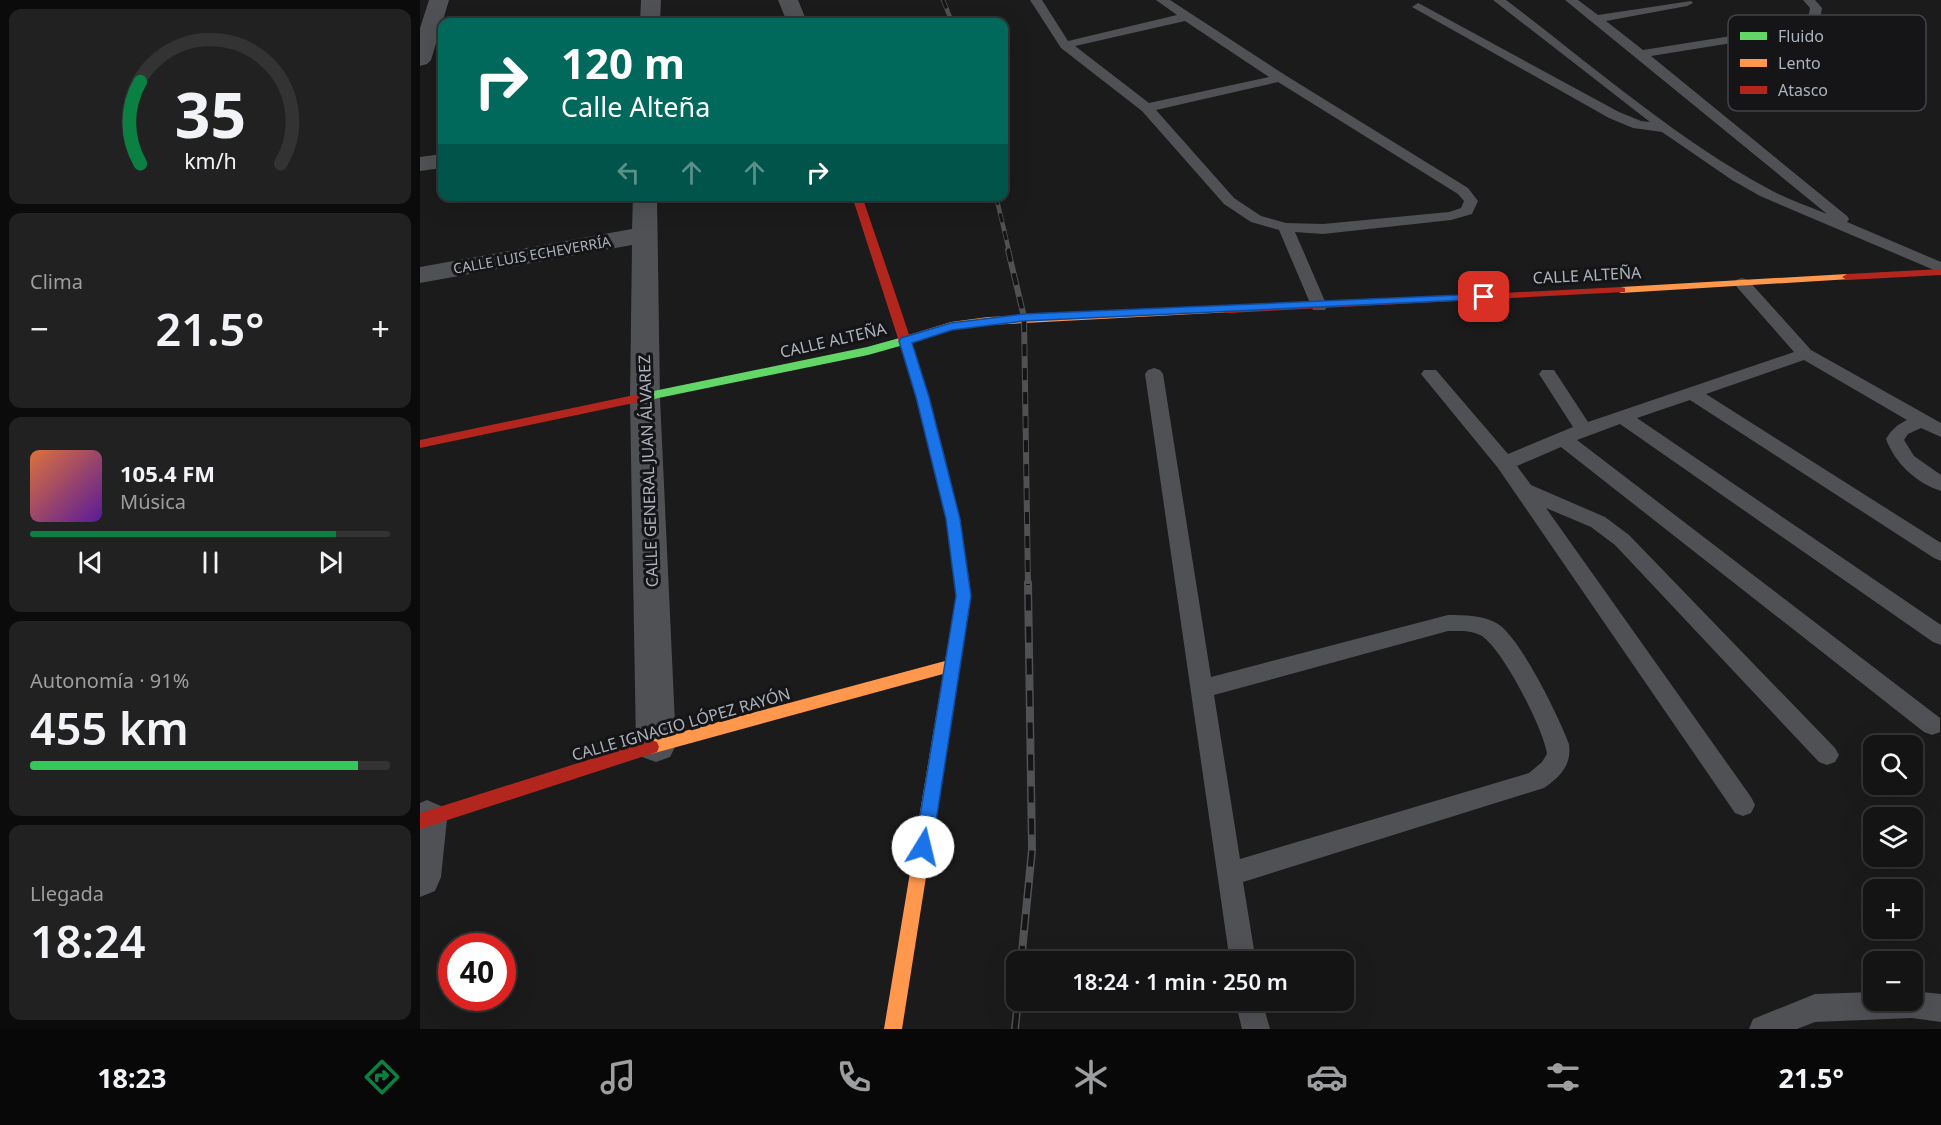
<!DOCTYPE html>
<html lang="es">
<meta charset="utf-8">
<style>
body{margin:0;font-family:"Noto Sans",sans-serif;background:#212122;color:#f1f3f6;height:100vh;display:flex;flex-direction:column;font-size:22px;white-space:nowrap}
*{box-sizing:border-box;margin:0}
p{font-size:20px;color:#9d9ea0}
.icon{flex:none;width:33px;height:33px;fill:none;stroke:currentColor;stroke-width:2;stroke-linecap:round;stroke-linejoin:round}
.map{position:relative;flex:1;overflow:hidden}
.sheet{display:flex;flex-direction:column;gap:9px;padding:9px;background:#0b0b0b;width:420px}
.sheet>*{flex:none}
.banner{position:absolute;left:18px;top:18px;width:570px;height:183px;border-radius:12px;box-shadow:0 6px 24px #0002,0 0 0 2px #333334;background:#00695c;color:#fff;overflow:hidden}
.fabs{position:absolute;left:1443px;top:735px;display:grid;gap:12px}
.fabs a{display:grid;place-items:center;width:60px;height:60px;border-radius:12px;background:#141414;box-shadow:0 6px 24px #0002,0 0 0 2px #333334;font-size:30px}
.speed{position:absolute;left:18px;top:933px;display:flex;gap:12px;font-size:30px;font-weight:700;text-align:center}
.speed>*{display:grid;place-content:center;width:78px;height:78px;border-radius:50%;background:#141414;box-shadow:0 6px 24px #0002,0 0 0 2px #333334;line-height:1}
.speed .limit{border:9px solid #d22;background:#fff;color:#111}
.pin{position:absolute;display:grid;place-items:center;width:51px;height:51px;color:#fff;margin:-26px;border-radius:12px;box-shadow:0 3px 9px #0006}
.me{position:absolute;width:66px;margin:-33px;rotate:9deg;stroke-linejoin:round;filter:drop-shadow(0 0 4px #0008)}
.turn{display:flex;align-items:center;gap:21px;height:126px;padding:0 24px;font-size:27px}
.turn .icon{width:78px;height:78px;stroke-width:2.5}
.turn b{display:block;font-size:42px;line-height:51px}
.lanes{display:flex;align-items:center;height:57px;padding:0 24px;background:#0003;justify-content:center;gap:30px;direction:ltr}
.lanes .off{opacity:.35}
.big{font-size:45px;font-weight:600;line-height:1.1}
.sheet .widget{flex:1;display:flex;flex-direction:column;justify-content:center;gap:9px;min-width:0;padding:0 21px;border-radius:12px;background:#212122}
.sheet .dial{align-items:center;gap:0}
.dial svg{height:156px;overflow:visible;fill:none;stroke:#333334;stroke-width:7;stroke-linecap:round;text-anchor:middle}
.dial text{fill:#f1f3f6;stroke:none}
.song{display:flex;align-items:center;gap:18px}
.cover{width:72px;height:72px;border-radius:9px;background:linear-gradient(135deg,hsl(20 70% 55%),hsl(270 70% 35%))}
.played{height:6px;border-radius:3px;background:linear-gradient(90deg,#0b8043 85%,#333334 85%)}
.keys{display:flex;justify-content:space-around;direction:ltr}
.heat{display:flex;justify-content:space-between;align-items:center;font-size:33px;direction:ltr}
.charge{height:9px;border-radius:4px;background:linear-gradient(90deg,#34c759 91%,#333334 0)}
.trip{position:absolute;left:586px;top:951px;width:348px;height:60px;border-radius:12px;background:#141414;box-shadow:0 6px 24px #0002,0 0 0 2px #333334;font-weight:600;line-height:60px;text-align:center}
.tab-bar{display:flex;height:96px;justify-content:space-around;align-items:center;background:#080808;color:#9d9ea0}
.tab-bar .icon{width:42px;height:42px}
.tab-bar .on{color:#0b8043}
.tab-bar b{font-size:27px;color:#f1f3f6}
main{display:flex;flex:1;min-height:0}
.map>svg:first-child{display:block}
</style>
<main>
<section class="sheet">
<div class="widget dial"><svg viewBox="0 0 100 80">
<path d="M14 69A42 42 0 1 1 86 69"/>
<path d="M14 69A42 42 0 0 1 14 27" stroke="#0b8043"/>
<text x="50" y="56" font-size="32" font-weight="700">35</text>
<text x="50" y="72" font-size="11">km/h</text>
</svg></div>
<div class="widget"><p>Clima</p>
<div class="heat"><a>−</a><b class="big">21.5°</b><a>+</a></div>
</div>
<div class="widget">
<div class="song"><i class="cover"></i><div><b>105.4 FM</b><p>Música</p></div></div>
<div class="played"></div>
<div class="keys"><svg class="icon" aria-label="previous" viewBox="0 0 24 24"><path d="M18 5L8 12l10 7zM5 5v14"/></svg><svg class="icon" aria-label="pause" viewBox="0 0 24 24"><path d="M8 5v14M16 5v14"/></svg><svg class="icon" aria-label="next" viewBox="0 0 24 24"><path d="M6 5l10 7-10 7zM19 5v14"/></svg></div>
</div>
<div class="widget"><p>Autonomía · 91%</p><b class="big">455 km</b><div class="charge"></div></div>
<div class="widget"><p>Llegada</p><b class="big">18:24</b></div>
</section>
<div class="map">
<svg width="1521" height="1029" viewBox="0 0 1521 1029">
<rect width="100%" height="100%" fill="#1b1b1b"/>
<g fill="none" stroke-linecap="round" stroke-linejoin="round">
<!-- lane -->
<path fill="#4f5154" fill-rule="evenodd" d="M610,0H622L648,41L757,15L736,0H750L865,75L1048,188L1058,201L1052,214L1031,220L903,234L875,232L907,306L905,310H893L859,230L831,222L804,204L722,111L641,48ZM765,21L849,77L729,103L655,46ZM858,82L1038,194L1044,201L1041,208L1029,212L903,224L866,223L841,216L814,198L736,110Z
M1073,0H1086C1169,63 1256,139 1347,188C1366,199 1387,206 1407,214L1145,0H1158L1178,15L1271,1L1273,3L1267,6L1186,21L1223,50L1374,26L1388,19L1390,8L1383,0H1395L1402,8L1400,21L1381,32L1231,56L1427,216L1429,219L1427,222L1521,262V273L1340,196L1312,180L1242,132L1213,128L1189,118L992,7L998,3L1002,5L1199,112L1221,121L1230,122Z
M1322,278L1328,280L1391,350L1521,423V437L1501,428L1488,434L1484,440L1494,456L1521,475V491C1496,483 1475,463 1466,439C1472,429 1477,425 1487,420L1384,360L1286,394L1521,543V561L1514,558L1270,400L1217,418L1521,625V645L1513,642L1200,424L1157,440L1520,718V732L1512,735L1504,732L1141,447L1097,466L1111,485L1185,517L1209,535L1415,748L1419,755L1415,762L1407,765L1399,762L1195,545L1171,527L1126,508L1331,797L1335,805L1331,813L1323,816L1315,813L1078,468L1001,374L1004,370H1016L1088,454L1153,427L1119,374L1122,370H1134L1168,422L1374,352L1316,286L1314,283L1316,280Z
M734,368L740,370L743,374L791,677L1028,615C1045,615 1063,615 1078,624C1101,639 1139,717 1149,744C1152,765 1140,777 1124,788L823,882L836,962H810L725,374L728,370ZM1028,631C1038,631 1051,630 1060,635C1081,645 1124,730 1127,754L1122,762L1109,773L820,859L794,695Z
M1492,991L1521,994V1022L1492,1018L1395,1022L1377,1029H1329L1333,1019L1395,994L1454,992V1000H1492Z
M815,1000H842L850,1029H822Z"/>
<!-- street -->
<path fill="#4f5154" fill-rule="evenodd" d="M9,0H29L11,60L7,64L0,66V28Z
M221,0H241L240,22H220Z
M358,0H378L387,22H367Z
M22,154V168L0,171V157Z
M213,196H237L240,398L256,745L250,757L236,762L222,757L216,745L210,398L212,245L0,283V267L212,229Z
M7,800L21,806L27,819L21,877L15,891L0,897V803Z"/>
<!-- fast -->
<path fill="#63d668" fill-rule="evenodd" d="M483,337L489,341L487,344L448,355L224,401L218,397L224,393L447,347Z"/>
<!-- slow -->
<path fill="#ff974d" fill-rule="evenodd" d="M1427,274L1431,275V279L1201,293L1195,290L1201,287Z
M808,307L812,308V312L568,325L532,329L483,345L477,341L479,338L531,322L568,317Z
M541,605L546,607L548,611L482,1029H464L523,674L231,754L225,752L223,747L225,742L231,740L525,661L534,611L536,607Z"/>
<!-- jam -->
<path fill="#b3261e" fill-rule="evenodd" d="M432,196H442C482,315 527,433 545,557C548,575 555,597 546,615H536L534,611L537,595L526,519L497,397Z
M1521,269V275L1427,280L1422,277L1427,274Z
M1201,287L1205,288V292L808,313L802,310L808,307Z
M224,393L230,397L228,400L0,448V440Z
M231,740L237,742L239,747L237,752L0,829V813Z"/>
<defs>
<path id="rail-far2" d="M523,0L532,22
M576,196L589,251"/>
<path id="rail-far1" d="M588,250L604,317L608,585"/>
<path id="rail" d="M601,962L612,850L608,583
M595,1029L598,1000"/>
</defs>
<!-- rail-far2 casing -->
<use href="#rail-far2" stroke="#505153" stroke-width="4.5"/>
<!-- rail-far1 casing -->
<use href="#rail-far1" stroke="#505153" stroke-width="6"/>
<!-- rail casing -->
<use href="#rail" stroke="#505153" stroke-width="8"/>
<!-- rail-far2 -->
<use href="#rail-far2" stroke="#151518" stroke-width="3" stroke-dasharray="9" stroke-linecap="butt"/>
<!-- rail-far1 -->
<use href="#rail-far1" stroke="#151518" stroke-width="4" stroke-dasharray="12" stroke-linecap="butt"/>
<!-- rail -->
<use href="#rail" stroke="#151518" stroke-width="5" stroke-dasharray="16" stroke-linecap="butt"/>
</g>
<!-- route -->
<path fill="#1a73e8" stroke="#114b97" stroke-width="1.5" d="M1064,294L1069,297L1067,299L604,321L532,330L492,343L509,397L540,519L551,596L512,847L509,853L503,855L497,853L495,847L536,596L526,519L496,397L479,341L481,338L531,323L604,314Z"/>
<g text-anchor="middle" stroke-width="6" stroke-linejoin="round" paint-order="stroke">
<!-- far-street labels -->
<g font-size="14" fill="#adb3bc" stroke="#151518">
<text transform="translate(112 255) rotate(-10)" y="5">CALLE LUIS ECHEVERRÍA</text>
</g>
<!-- street labels -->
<g font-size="16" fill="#adb3bc" stroke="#151518">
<text transform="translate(1167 275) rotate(-3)" y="6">CALLE ALTEÑA</text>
<text transform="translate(413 340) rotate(-13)" y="6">CALLE ALTEÑA</text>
<text transform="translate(228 471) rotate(-92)" y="6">CALLE GENERAL JUAN ÁLVAREZ</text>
<text transform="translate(261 724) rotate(-16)" y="6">CALLE IGNACIO LÓPEZ RAYÓN</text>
</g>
</g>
<!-- legend -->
<rect x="1308" y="15" width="198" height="96" rx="9" fill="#151518" stroke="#434449" stroke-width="1.5"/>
<rect x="1320" y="32" width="27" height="8" fill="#63d668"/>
<rect x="1320" y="59" width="27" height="8" fill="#ff974d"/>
<rect x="1320" y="86" width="27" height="8" fill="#b3261e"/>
<g font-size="16" fill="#adb3bc">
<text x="1358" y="42">Fluido</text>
<text x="1358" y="69">Lento</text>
<text x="1358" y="96">Atasco</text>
</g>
</svg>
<div class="fabs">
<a><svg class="icon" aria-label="search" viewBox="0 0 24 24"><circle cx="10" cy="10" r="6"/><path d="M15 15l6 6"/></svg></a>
<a><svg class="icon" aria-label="layers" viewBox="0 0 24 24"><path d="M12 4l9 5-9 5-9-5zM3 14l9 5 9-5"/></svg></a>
<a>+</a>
<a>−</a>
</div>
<div class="speed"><div class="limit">40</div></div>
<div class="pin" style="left:1064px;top:297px;background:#d93025"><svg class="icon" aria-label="arrive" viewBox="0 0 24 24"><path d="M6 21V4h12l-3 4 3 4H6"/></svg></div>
<svg class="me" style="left:503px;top:847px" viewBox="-20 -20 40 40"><circle r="19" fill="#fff"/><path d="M0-13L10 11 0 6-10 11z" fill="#1a73e8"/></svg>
<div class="trip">18:24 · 1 min · 250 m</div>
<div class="banner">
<div class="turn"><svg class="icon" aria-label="right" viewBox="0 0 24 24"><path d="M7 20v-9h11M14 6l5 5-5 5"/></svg><div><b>120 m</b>Calle Alteña</div></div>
<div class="lanes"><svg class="icon off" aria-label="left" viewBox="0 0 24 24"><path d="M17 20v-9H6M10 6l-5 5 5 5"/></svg><svg class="icon off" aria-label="ahead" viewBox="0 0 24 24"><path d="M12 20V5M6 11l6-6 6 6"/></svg><svg class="icon off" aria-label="ahead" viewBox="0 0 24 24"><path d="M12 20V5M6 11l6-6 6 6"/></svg><svg class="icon" aria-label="right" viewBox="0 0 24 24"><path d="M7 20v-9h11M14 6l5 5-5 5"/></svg></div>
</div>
</div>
</main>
<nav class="tab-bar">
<b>18:23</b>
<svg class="icon on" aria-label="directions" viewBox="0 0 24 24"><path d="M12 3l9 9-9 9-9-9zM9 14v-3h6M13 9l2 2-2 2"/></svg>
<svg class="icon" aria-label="music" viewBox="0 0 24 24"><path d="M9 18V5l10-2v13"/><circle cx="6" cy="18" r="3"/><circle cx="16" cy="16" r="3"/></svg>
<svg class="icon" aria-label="phone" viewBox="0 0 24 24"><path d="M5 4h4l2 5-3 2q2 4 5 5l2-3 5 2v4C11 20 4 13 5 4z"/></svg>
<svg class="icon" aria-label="climate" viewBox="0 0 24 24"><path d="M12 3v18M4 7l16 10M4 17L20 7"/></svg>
<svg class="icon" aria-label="car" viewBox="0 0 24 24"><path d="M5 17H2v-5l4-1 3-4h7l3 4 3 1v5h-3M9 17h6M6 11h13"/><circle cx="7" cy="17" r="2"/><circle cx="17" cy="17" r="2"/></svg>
<svg class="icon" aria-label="filters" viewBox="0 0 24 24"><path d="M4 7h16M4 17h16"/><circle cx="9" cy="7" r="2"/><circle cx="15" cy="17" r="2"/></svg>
<b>21.5°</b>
</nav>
